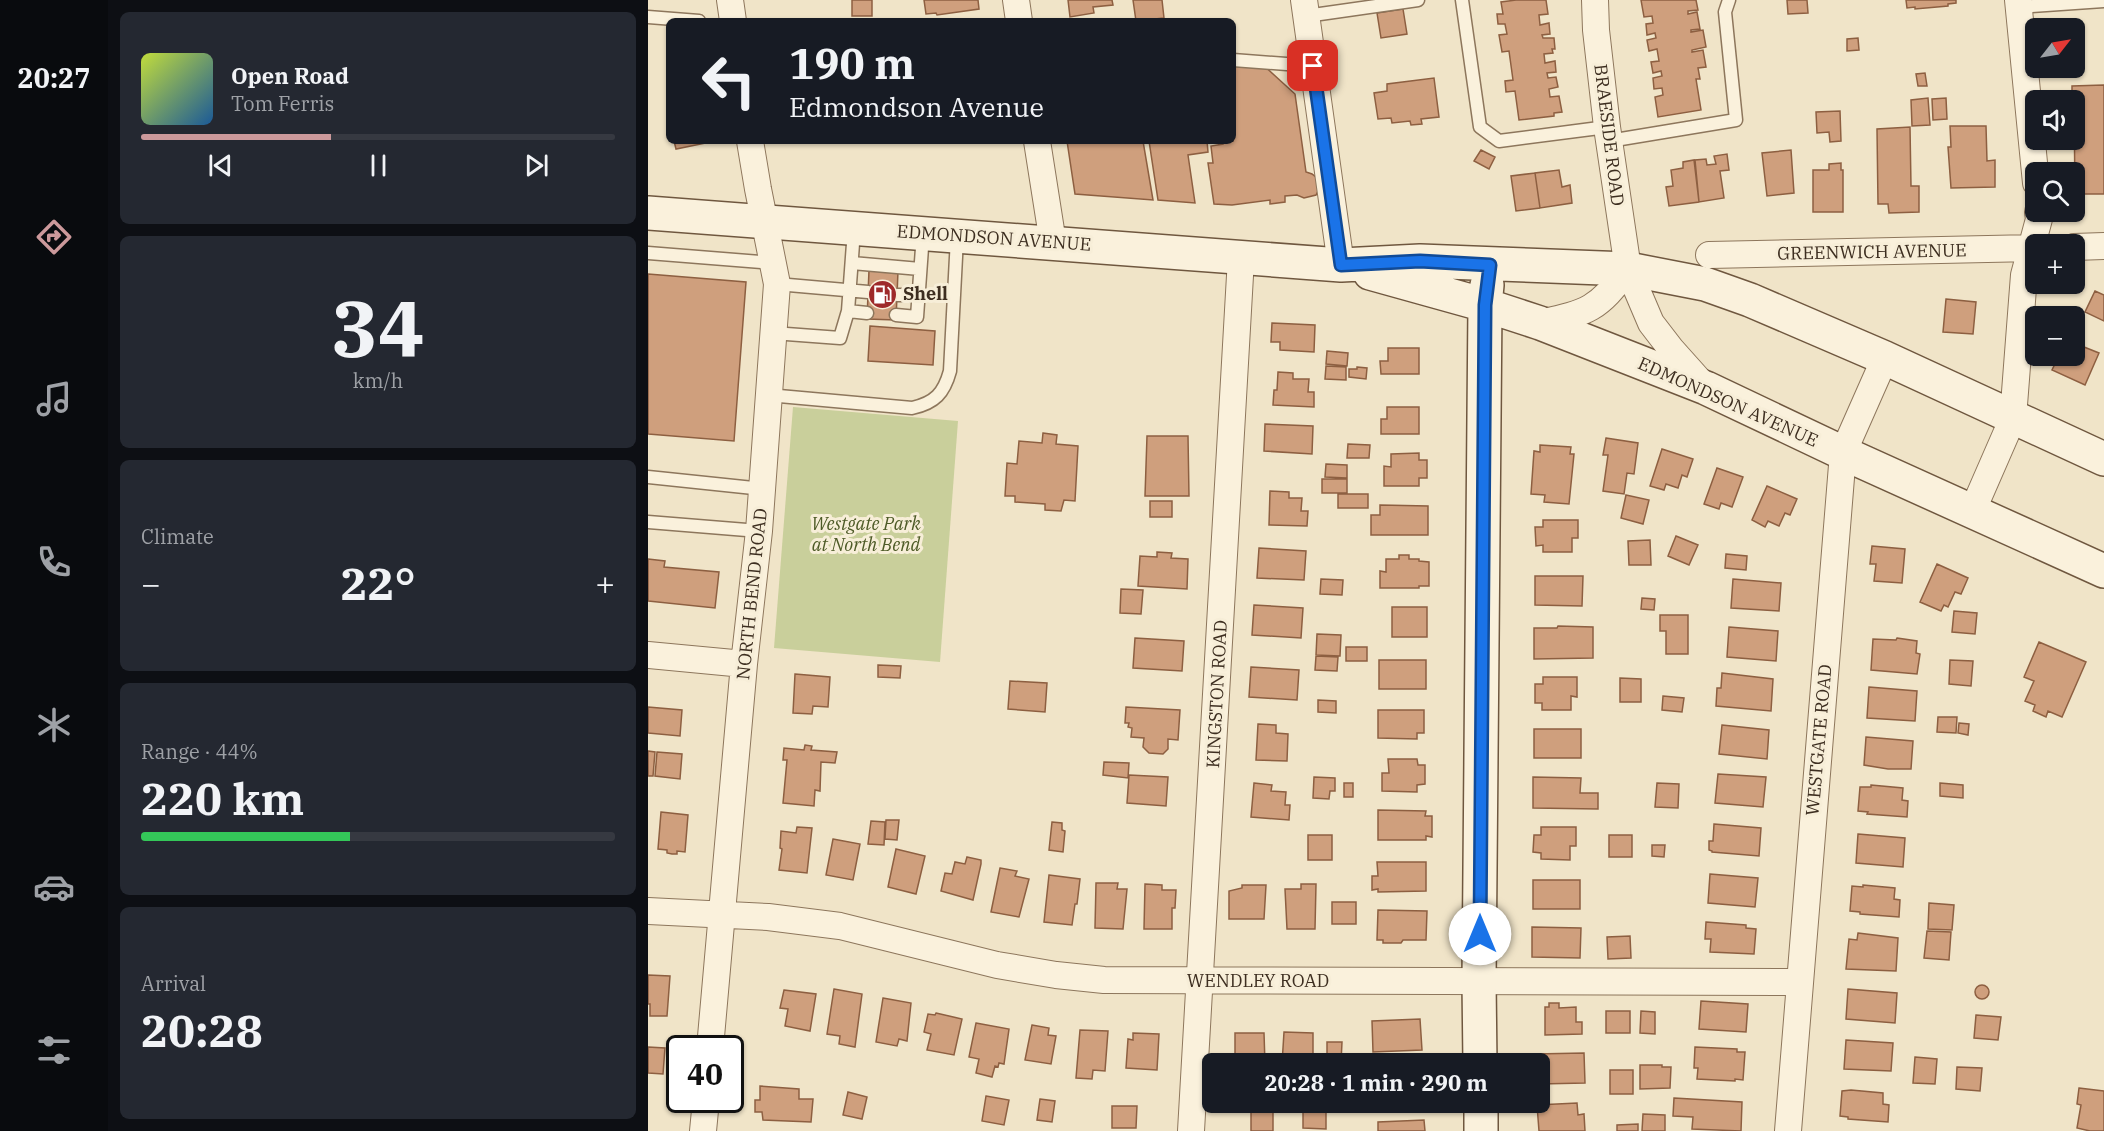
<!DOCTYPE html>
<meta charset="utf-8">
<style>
body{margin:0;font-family:"IBM Plex Serif",serif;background:#242831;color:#f1f3f6;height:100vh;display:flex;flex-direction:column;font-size:22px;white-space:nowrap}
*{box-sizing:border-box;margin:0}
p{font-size:20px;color:#9ea1a6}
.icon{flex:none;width:33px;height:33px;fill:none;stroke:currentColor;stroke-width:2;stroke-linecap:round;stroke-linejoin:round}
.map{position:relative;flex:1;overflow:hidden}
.panel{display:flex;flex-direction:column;gap:12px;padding:12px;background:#0d0f14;width:540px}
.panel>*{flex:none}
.hud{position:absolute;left:18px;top:18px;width:570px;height:126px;border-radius:9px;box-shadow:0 2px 4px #0004;background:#171b24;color:#f1f3f6;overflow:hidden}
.needle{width:39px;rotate:59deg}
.controls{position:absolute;left:1377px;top:18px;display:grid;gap:12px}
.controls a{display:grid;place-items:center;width:60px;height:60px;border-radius:9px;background:#171b24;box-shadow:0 2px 4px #0004;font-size:30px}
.speed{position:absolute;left:18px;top:1035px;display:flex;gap:12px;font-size:30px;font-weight:700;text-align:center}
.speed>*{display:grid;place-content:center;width:78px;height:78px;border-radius:50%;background:#171b24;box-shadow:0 2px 4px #0004;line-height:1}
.speed .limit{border:3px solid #111;border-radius:9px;background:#fff;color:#111}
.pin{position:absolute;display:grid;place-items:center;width:51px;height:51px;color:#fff;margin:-26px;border-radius:12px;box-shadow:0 3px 9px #0006}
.me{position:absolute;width:66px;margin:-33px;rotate:0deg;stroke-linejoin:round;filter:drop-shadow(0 0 4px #0008)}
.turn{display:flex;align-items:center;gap:21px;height:126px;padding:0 24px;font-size:27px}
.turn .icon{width:78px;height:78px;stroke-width:2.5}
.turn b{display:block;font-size:42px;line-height:51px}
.big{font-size:45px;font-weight:700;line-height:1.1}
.panel .tile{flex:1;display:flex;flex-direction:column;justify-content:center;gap:9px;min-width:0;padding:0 21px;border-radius:9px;background:#242831}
.panel .dial{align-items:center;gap:0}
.dial b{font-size:78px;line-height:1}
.song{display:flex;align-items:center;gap:18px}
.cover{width:72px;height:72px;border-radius:9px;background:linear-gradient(135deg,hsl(70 70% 55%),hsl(210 70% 35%))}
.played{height:6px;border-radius:3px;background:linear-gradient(90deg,#cc999b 40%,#363941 40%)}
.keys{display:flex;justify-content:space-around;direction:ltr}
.heat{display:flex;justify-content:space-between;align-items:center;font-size:33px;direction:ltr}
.charge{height:9px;border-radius:4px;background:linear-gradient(90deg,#34c759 44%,#363941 0)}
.trip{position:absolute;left:554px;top:1053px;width:348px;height:60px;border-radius:9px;background:#171b24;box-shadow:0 2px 4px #0004;font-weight:700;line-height:60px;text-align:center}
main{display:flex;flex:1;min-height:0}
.tab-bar{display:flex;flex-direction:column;width:108px;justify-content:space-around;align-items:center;background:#090b0e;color:#9ea1a6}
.tab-bar .icon{width:42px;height:42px}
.tab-bar .selected{color:#cc999b}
.tab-bar b{font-size:27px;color:#f1f3f6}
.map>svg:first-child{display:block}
</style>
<main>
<nav class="tab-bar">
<b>20:27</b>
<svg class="icon selected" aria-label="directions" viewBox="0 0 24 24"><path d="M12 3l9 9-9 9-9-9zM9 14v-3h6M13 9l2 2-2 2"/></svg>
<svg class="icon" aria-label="music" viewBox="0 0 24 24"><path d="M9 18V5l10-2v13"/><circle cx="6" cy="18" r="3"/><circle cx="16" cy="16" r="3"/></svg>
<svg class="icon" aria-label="phone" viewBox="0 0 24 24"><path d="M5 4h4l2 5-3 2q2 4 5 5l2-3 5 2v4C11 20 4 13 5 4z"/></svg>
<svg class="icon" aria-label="climate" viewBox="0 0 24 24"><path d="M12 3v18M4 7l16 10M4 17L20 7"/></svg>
<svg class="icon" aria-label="car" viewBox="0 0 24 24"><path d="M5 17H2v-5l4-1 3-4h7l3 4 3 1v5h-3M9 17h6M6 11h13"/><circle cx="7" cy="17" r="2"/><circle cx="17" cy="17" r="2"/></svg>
<svg class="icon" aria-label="filters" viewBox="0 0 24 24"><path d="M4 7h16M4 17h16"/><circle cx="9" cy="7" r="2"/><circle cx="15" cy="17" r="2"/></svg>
</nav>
<section class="panel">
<div class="tile">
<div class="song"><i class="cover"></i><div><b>Open Road</b><p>Tom Ferris</p></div></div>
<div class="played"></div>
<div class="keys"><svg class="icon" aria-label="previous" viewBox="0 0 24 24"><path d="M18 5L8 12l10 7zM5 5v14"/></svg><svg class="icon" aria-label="pause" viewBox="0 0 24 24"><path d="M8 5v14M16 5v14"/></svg><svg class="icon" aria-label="next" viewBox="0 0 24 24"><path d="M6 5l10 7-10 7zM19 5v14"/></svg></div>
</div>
<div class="tile dial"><b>34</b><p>km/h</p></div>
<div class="tile"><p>Climate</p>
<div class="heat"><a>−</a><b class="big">22°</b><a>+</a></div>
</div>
<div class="tile"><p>Range · 44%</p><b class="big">220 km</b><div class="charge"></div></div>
<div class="tile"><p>Arrival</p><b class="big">20:28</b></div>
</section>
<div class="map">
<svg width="1456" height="1131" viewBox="0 0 1456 1131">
<rect width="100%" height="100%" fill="#f0e4c8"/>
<!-- green -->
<path fill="#c9cf9b" d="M145,407L310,421L292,662L126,648Z"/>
<!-- building -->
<path fill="#cf9f7d" stroke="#8d5f41" stroke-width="1.5" d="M204,0H224V16H204Z
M276,0H330L331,9L289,15L288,13L278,14Z
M420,0H464L465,5L445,7L446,13L422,17Z
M485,0H514L516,18L488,21Z
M868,0H898L900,14L891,15L892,25L901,23L902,34L894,35L895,38H906L907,49H904L905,53L896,54L897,63L907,61L908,72L899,73L900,78L908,77L910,87L901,89L902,97L911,96L914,112L906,113V116L871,120L867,91L858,92L857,81L865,80L861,51L854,52L851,35L859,34L857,24H850L849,14H855L853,2Z
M993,0H1048L1050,10L1040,11V14L1049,12L1052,29L1043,30V32L1055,30L1058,47L1044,50V52L1055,50L1058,67L1050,68L1052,79H1048L1053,110L1010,117L1007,97L1015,95L1014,88L1006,89L1005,78L1014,76L1013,71L1005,73L1003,62L1011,61L1009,49L1001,51L999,40L1008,38L1007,33L999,35L998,24L1005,23L1004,16L996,17Z
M1139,0H1159L1160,13L1140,14Z
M1258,0H1308V3L1300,4V6L1267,9V7L1259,8Z
M755,9L759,34L733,38L729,13Z
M1210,38L1211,50L1199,51V39Z
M585,63L614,64L647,94L658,172L664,174L669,178L671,189L668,195L656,198L649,195L637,196V202L622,204V200L584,205L566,204L560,163H565L563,146L575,144V141H585Z
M1277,73L1279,86H1270L1268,74Z
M786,78L791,117L773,119L774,124L763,125L762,121L744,123L743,118L730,119L726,93L739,91V84Z
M1456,85V194H1427L1426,100H1424V86Z
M1280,98L1282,125L1264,126L1263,100Z
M1298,98L1299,119L1285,120L1284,99Z
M1192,111L1193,141L1182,142L1181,132L1169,133L1168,112Z
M1302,126H1338L1339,161L1347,160V187L1303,188L1300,147H1303Z
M1262,127L1263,186H1271V212L1241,213L1240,204H1230L1229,129Z
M26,141H58V143L28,149Z
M419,141H495L505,200L427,194Z
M501,141H559L560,152L540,155L547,203L510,200Z
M833,150L847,157L841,169L826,161Z
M1143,150L1146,193L1119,196L1114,153Z
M1079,154L1081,170L1072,171L1076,198L1051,202L1047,160L1058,159L1059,165L1068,164L1066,156Z
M1046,160L1051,202L1021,206L1018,187L1025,186L1023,170L1035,168V162Z
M1193,163V170H1195V212H1165V170H1181V164Z
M911,170L914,187L922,185L924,203L892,208L887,173Z
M887,173L892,208L868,211L863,176Z
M221,270L250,271L248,320L219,319Z
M0,274L98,282L86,441L0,434Z
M1447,291L1456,295V321L1437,312Z
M1298,299L1328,302L1325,334L1295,332Z
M624,323L667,325L666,352L632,350V342H623Z
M222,326L287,331L285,365L220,361Z
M1426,343L1451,353L1437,385L1404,370L1411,356H1426Z
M740,348H771V374H733L732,361H740Z
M679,351L700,353L699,366L678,364Z
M678,366L698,367V380L677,379Z
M709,367L719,368L718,379L701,377V369H709Z
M630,372L645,373V379H661L660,392H666V407L625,405L626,390H629Z
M739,407H771V434H733V419H739Z
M617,424L665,426L664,454L616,451Z
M395,433L409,435L408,444L430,446L427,501L416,500L413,511L397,510V504L367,502V496H357L359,463L369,464L371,441L394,443Z
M499,436H540L541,496H497Z
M958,438L990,443L986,474L979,473L976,494L955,491L960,455H955Z
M700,444L722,445L721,458H699Z
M892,445L923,447L922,454H926L921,504L896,502L897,495L883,494L886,451L892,452Z
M1014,449L1045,459L1039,477L1034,475L1030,488L1018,484L1016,490L1002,486Z
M771,453V460H779V478H771V486H736V466L743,467V454Z
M678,464L699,465V478L677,477Z
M1069,468L1095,477L1084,507L1073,503L1071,509L1056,504Z
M674,479H699V493H674Z
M1119,486L1149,499L1142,515L1137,513L1131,526L1120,521L1117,527L1104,520Z
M622,491L641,492V498H654L653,511H660L659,526L621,525Z
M690,494H720V508H690Z
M978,495L1001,500L995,524L973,518Z
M502,501H524V517H502Z
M732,505L780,506V535H723V515H732Z
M895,520H930V538H924V552H895V545L888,546L887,527H895Z
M1028,536L1050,545L1041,565L1020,556Z
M1002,540L1003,565H981L980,541Z
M1224,546L1257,549L1254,583L1226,581L1228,564H1222Z
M611,548L658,551L656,580L609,578Z
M509,552L524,553L523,558L540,559L539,589L490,586L492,556L509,557Z
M1078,554L1099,556L1098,570L1077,568Z
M751,555H761V559H771V561L781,562V586H771V588H732V571L738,572V559H751Z
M0,559L17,561L16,567L71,572L67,608L0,601Z
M1289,564L1320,578L1313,594L1307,592L1300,607L1296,605L1293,611L1272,602Z
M887,576H935L934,606L887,605Z
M673,579L695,580L694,595L672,594Z
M1085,579L1133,583L1131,611L1083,608Z
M473,589L495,590L493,614L472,613Z
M994,598L1007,599L1006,610L993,609Z
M606,605L655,608L653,638L604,635Z
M744,607H779V637H744Z
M1306,611L1329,613L1327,634L1304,632Z
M1012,615H1040V654H1018V631H1012Z
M910,626L945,627V658L886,659V628H909Z
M1081,627L1130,631L1128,661L1079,657Z
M669,634L693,635L692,656L668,655Z
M487,638L536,641L534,671L485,668Z
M1249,638L1269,641L1268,653L1272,654L1269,674L1223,670L1225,639L1248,640Z
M1391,642L1438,662L1414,717L1400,711L1398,717L1385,711L1387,705L1377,701L1386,681L1376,677Z
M698,647H719V661H698Z
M668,656L690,657L689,671L667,670Z
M731,660H778V689H731Z
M1302,660L1325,661L1323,686L1301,684Z
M230,665L253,666L252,678L230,677Z
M603,667L651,670L649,700L601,697Z
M1074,673L1125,679L1123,711L1068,706L1069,688H1073Z
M147,674L182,677L180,707L165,706L164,714L145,713Z
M895,677H929V697L923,696V710H894V703H887V684H895Z
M972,678L993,679V702H972Z
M362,681L399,683L397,712L360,709Z
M1221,687L1269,691L1267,721L1219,718Z
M1015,696L1036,698L1034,712L1014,710Z
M670,700L688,701V713L670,712Z
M0,707L34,710L32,736L0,733Z
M478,707L532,710L530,740L520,739V749L515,754L501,753L495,747L496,738L483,737L484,728L480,727L481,723H477Z
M730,710H776V733H769V739L730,738Z
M1290,717H1309L1308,733L1289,732Z
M1311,723L1321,724L1320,735L1310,733Z
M610,724L628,725V733L640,734L639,761L608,760Z
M1074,725L1121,730L1119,759L1071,754Z
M886,729H933V758H886Z
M1218,737L1265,741L1263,769H1240L1216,765Z
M157,745L164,746L163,750L189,752L187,763L173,762L172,791L167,790L166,806L135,803L139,760H135L136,748L156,750Z
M0,751L7,752L5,776H0Z
M9,752L34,754L32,779L7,776Z
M740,759H769L770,765H777V784L769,785V792L734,791V773H741Z
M456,762L481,763L480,778L455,775Z
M1070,774L1118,777L1115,807L1067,803Z
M481,775L520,777L518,806L479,803Z
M666,777L687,778V791H682L681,799L665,798Z
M885,777L933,778L932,793H950V809L885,808Z
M606,783L624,785L623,791L638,792L637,805H642L641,820L603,817Z
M696,783H705V797H696Z
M1009,783L1031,784L1030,808L1007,807Z
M1292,783L1315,785V798L1292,796Z
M1223,785L1255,788L1254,800L1260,801L1259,817L1219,814L1220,812L1210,811L1212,787H1223Z
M730,810L778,811L777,816H784V837L778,836V840H730Z
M13,812L40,815L37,852L29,851V854H24L19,853V850L10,849Z
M238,820H251L249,840L237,839Z
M223,821L237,822L236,845L220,844Z
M404,822L414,823V830L417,831L415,852L401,850Z
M1066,824L1113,828L1111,856L1064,852V851L1061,850V841H1065Z
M149,827L164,828L159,873L131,870L134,849L132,848L133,831L148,833Z
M893,827H928V846H922V860L893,859V853L885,852L886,835H893Z
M1210,834L1257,838L1255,867L1208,863Z
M660,835H684V860H660Z
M961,835H984V857H961Z
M185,839L212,844L205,880L178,875Z
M1004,845H1017L1016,857L1004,856Z
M248,849L277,856L268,894L240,887Z
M319,857L333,860V864L325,900L293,891L297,873L304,874L307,862L317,864Z
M729,862H778V891L730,892V889L724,890V876H730Z
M352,868L369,871L367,876L381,879L371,917L343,912Z
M1062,874L1110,878L1107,907L1060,903Z
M401,875L432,879L429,904H427L424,925L396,922Z
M885,880H932V909H885Z
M448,883H470L469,889H479L475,929L447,928Z
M497,884L514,885V890H528L527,908H524V929H496Z
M653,884H668L667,929H639L637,889H653Z
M594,885H618L616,919H581V891L594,888Z
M1215,885L1247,888L1246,899L1252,900L1251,917L1212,914V912L1202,911L1204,886L1215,887Z
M684,902H708V924H684Z
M1281,903L1306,905L1304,930L1280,929Z
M730,910L779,911L778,940H755L753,943H735V940H729Z
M1058,922L1098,925V928L1108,929L1106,954L1062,952L1063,939H1057Z
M884,927L933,928L932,958L884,957Z
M1279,931L1303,932L1301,960L1276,958Z
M1210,933L1250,938L1248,971L1198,969L1201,939L1209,940Z
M982,936L983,958L960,959L959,937Z
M0,975L22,976L19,1016H2V1004H0Z
M1327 992a7 7 0 1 1 14 0a7 7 0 1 1-14 0Z
M186,989L214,994L207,1047L191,1044L192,1036L179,1034Z
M1200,989L1249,993L1247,1023L1198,1019Z
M136,990L168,994L162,1031L137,1026L140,1009L132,1008Z
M235,998L263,1003L259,1041L251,1039L249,1046L228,1042Z
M1053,1001L1100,1004L1098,1032L1051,1029Z
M901,1003H911V1008L928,1007V1022H934V1034L897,1035V1007H901Z
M958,1011H982V1033H958Z
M993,1011L1007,1012V1034L992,1033Z
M288,1013L314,1019L306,1055L279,1050L283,1034L276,1032L280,1014L287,1015Z
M1328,1015L1353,1017L1350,1040L1326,1038Z
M772,1019L774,1050L725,1052L724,1021Z
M328,1023L361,1029L356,1064L351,1063L350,1067L347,1066L344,1077L328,1073L331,1059L321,1057Z
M384,1025L401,1028L400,1035L408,1036L403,1064L377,1060Z
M432,1030L460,1031L457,1071L445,1070L444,1079L428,1078Z
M636,1032L665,1033V1064H634Z
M485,1033L511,1034L509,1070L478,1068L480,1039L485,1040Z
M587,1033H616L617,1064H587Z
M1198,1040L1245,1043L1243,1071L1196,1069Z
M679,1042H694L693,1063H679Z
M0,1047L17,1048L15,1074L0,1073Z
M1047,1047L1089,1049V1052H1097L1095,1080L1087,1079V1081L1049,1079L1050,1068H1046Z
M936,1053L937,1083L891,1084V1064H888L887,1054Z
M1267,1057L1289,1059L1287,1084L1265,1083Z
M992,1065H1014V1067H1023L1022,1088L992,1089Z
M1309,1067L1334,1068L1332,1091L1308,1089Z
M962,1070H985V1094H962Z
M112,1086L151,1089V1099H165L163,1122L115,1120L114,1112H107V1100H112Z
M1431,1088L1456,1091V1131H1442L1429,1128L1433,1105L1429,1104Z
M1203,1090L1235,1093V1104L1241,1105L1240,1122L1200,1119V1117L1192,1116L1194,1091Z
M200,1092L219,1097L214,1119L195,1115Z
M338,1096L361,1100L356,1125L334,1121Z
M1026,1098L1094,1102L1093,1131L1044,1129L1045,1117L1025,1116Z
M392,1099L407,1101L404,1122L389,1120Z
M929,1103L930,1115L936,1114L937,1131H891L889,1105Z
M464,1106H489L488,1128H464Z
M655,1106L678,1107V1129L655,1128Z
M603,1111H625V1131H603Z
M995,1114L1017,1115V1131H994Z
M776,1120L777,1131H730V1122Z
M990,1124V1131H969V1125Z"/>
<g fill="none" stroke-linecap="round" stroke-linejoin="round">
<defs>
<path id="lane" d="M814,0L832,127L851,141L959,127
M1371,7L1456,1
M658,16L770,0
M0,17L51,21
M585,60L665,66
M961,141L1088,120L1077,12L1081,0
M206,230L200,311L219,313
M0,253L125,263
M204,263L272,269
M129,284L220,292
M249,295H271
M248,315L269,317L275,234
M125,333L192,338L200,311
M120,395L264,408C287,403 296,393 302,371L309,238
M0,477L115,489
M0,522L111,531"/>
<path id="street" d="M82,0L85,21
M368,0L371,21
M656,0L693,265
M947,0L948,30L959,127L980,269L1003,323L1023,349L1057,387
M1370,0L1388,183
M389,141L405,243
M1426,247L1456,246
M1061,255L1388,248
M892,323C941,312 949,310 980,269
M1324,512L1365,418L1376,275L1391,219L1390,212
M0,655L96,664
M0,911L120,917L192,926L349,965L408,975L456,980L1152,982
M62,1048L96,664L111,531L129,284L110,189L102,141
M55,1131L58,1100
M543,1131L593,258
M1140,1131L1195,453L1237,358"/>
<path id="secondary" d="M0,213L693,265L772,261L980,269L1057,284L1102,300L1237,358L1456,459
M722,273L837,305L892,323L1058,388L1195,453L1456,571
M832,1064L831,981L837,305L839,285
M833,1102V1131"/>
</defs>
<!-- lane casing -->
<use href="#lane" stroke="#8d765c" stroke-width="15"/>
<!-- street casing -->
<use href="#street" stroke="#8d765c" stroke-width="28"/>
<!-- secondary casing -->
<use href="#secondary" stroke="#6f573f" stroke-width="36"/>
<!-- lane -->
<use href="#lane" stroke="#faf1dc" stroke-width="12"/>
<!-- street -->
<use href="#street" stroke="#faf1dc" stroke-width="26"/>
<!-- secondary -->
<use href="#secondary" stroke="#faf1dc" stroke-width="33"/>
</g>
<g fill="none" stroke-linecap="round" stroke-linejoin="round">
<defs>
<path id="route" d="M665,66L693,265L772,261L842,265L837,305L832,934"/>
</defs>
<!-- route casing -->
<use href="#route" stroke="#114b97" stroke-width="15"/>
<!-- route -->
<use href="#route" stroke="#1a73e8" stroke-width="10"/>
</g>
<!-- icons -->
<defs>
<symbol id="fuel-disc" viewBox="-11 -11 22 22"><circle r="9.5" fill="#9e2a2b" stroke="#f7eed8"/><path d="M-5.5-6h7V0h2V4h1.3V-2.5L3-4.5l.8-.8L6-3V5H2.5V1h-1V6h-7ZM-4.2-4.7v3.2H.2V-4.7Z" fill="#fff"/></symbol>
</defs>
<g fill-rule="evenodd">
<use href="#fuel-disc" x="218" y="278" width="33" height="33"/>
</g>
<g text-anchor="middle" stroke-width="6" stroke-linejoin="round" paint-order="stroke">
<!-- street labels -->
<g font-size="18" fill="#3d2e20" stroke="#f7eed8">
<text transform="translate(961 135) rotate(83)" y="6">BRAESIDE ROAD</text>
<text transform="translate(346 238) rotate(4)" y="6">EDMONDSON AVENUE</text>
<text transform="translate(1224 252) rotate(-1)" y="6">GREENWICH AVENUE</text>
<text transform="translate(1080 402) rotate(24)" y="6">EDMONDSON AVENUE</text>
<text transform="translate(104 594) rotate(-84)" y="6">NORTH BEND ROAD</text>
<text transform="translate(569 694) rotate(-87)" y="6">KINGSTON ROAD</text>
<text transform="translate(1171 740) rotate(-85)" y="6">WESTGATE ROAD</text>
<text x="610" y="987">WENDLEY ROAD</text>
</g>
<!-- poi labels -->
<g font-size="18" font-weight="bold" fill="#3d2e20" stroke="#f7eed8" text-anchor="start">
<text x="255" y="300">Shell</text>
</g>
<!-- park labels -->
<g font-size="18" font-style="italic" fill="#4d5a26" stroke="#f7eed8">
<text x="218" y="530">Westgate Park<tspan x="218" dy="21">at North Bend</tspan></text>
</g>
</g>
</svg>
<div class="controls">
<a><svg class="needle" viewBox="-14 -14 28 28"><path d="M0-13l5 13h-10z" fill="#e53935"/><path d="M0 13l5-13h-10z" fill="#9ea1a6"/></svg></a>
<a><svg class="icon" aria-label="sound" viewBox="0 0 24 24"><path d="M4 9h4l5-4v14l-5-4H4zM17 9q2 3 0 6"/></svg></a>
<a><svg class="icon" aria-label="search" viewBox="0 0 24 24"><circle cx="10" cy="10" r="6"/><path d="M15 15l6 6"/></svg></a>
<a>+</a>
<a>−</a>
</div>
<div class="speed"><div class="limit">40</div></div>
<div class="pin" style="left:665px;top:66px;background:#d93025"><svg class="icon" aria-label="arrive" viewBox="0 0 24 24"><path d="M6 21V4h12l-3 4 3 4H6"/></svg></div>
<svg class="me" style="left:832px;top:934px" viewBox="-20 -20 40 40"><circle r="19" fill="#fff"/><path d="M0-13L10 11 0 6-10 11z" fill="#1a73e8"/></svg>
<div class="trip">20:28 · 1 min · 290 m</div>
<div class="hud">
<div class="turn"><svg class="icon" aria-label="left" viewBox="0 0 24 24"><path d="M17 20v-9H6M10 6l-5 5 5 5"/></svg><div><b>190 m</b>Edmondson Avenue</div></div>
</div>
</div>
</main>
